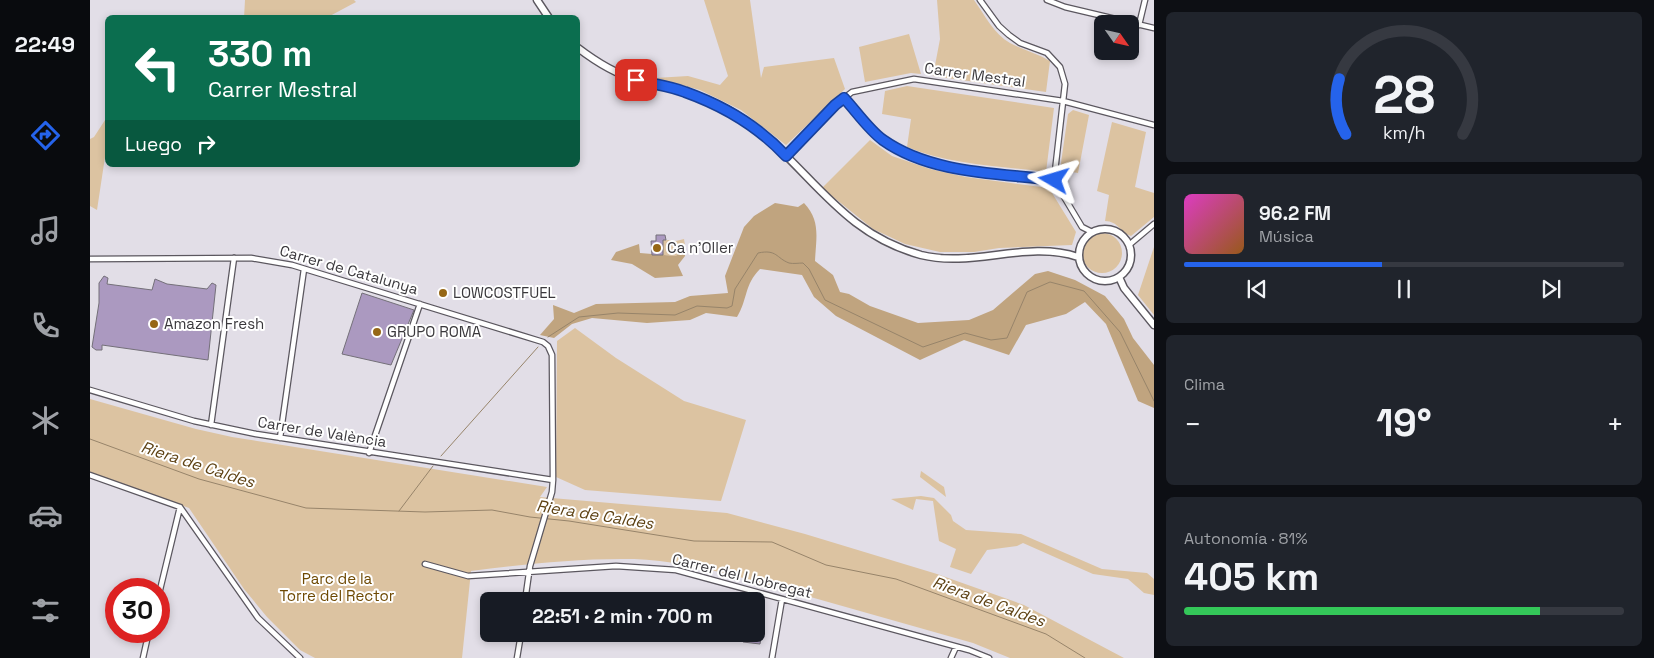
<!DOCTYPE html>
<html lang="es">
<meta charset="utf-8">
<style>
body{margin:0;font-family:"Space Grotesk",sans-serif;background:#20242c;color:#f1f3f6;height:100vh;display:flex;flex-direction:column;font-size:19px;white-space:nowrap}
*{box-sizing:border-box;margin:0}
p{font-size:16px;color:#9ea1a6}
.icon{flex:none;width:28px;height:28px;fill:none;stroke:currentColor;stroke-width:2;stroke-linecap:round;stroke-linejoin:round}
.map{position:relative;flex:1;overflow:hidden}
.details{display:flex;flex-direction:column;gap:12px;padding:12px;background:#0d0f14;width:500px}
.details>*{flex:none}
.guide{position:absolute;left:15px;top:15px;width:475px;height:152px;border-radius:8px;box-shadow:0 2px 8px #0003;background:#0b6e4f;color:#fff;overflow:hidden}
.needle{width:32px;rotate:124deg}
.fabs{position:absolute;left:1004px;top:15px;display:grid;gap:10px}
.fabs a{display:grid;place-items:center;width:45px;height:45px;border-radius:8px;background:#171b24;box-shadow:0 2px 8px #0003;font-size:25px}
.speed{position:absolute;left:15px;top:578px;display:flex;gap:10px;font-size:25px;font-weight:700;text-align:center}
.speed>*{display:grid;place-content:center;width:65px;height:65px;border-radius:50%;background:#171b24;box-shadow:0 2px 8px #0003;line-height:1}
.speed .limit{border:8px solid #d22;background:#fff;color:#111}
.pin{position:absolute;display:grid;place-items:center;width:42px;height:42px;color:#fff;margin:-21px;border-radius:10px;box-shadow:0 2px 8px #0006}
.me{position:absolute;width:55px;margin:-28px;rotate:277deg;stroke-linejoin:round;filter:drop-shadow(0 0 4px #0008)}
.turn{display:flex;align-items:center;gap:18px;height:105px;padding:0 20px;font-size:22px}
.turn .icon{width:65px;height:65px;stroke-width:2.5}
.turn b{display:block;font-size:35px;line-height:42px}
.then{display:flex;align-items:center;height:48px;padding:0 20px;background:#0003;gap:10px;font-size:19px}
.big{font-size:38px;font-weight:700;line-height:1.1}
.details .widget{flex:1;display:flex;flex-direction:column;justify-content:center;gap:8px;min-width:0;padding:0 18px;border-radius:8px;background:#20242c}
.details .dial{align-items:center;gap:0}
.dial svg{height:130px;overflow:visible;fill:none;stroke:#363941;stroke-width:7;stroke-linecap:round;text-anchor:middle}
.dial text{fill:#f1f3f6;stroke:none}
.song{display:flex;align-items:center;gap:15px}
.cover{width:60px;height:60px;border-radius:8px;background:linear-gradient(135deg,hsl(310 70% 55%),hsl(30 70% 35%))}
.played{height:5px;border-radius:2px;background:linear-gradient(90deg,#2563eb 45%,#363941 45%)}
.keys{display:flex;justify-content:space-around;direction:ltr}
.heat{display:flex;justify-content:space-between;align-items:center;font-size:28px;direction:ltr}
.charge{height:8px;border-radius:4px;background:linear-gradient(90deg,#34c759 81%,#363941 0)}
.trip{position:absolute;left:390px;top:592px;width:285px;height:50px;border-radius:8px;background:#171b24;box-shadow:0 2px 8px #0003;font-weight:700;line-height:50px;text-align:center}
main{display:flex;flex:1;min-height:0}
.dock{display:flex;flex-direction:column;width:90px;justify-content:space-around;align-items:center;background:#090b0e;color:#9ea1a6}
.dock .icon{width:35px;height:35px}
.dock .on{color:#2563eb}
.dock b{font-size:22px;color:#f1f3f6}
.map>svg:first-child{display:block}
</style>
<main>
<nav class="dock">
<b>22:49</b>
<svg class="icon on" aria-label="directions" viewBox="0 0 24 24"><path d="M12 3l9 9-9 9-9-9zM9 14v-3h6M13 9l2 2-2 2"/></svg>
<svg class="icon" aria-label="music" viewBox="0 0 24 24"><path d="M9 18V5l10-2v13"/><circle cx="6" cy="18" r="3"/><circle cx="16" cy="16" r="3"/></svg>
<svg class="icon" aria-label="phone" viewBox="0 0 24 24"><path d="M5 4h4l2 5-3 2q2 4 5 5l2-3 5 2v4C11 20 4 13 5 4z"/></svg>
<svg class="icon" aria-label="climate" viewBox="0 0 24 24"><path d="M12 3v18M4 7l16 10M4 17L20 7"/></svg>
<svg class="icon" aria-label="car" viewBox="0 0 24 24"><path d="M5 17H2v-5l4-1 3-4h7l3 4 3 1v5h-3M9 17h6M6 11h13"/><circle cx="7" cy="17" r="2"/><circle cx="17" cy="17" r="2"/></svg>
<svg class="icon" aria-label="filters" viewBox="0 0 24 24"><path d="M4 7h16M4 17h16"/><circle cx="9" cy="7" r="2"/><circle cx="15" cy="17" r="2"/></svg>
</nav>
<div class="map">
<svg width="1064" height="658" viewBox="0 0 1064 658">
<rect width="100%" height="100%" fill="#e2dee7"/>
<!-- green -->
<path fill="#dcc3a1" d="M155,0H264L266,2L238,17L154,18Z
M614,0H660L671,78L674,67L744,58L755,89L696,145L651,110L610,90L565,78L598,76L630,85L638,76Z
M847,0H884C894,14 904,34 920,43C933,50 947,53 960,61L956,92L843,76L850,39Z
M819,34L831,74L821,73L775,82L769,47Z
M817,86L964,108L956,172C910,166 861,165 817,147L821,119L792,114L795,91Z
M983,110L999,115L988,173L970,170L978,114Z
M17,117V156L15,157L7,210L0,206V139L4,137Z
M1022,122L1056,132L1045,187L1064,193V217L1041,236C1031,233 1028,221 1015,221L1019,195L1007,191Z
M780,140L802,156L840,169L876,177L959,188L986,232L982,245L909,248L884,252H850L815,244L783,229L732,188Z
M992 253a20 20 0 1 1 40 0a20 20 0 1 1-40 0Z
M594,239L595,245L586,256L573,255V240H581L582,242Z
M1064,247V315L1048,295Z
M485,328L526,358L594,401L656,420L631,501L495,490L466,477L467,341Z
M0,399L106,429L142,437L457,487L450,497L637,513L715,534L847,574L934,605L1034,658H920L883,643L646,576C613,568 578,560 544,559C489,558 435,564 381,571L372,658H225L210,650L177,617L154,589L99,508L0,473Z
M831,471L854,487L856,497L830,477Z
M831,496L844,498L861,515L863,521L876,530L931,534L1012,569L1057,573L1064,579V595L1054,593L1038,579L1003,574L933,543L927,546L897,550L881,574L860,567L866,549L849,541L843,501L826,499L823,510L801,499Z"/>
<!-- forest -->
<path fill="#c0a47f" d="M685,203L708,207L714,203C731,221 726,238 725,261L743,275L750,292L759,294L780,306L828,323L879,320L903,310L945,274L958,271L985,280L1015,296L1034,319L1043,338L1064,365V408L1048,401L1016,324L995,302L976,314L936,325L919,355L874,340L830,360L746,316L724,297L712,275L670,269C654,285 658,299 647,317L616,313L600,320L557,323L502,318L482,324L464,338L450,335L464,319L463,305L484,313L506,304L585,302L600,296L638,293L635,276L654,227L664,216Z
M549,244L550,253L586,256L595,245V256L588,265L593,276L565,278L542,264L521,260L526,252Z"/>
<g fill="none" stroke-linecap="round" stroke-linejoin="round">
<!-- stream -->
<path stroke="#97846a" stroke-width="1" d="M458,337L489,317L528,313L585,315L607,306L637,308L642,306L645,289L668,253C687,249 686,258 699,263C703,264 709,263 713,263L719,269L735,300L833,347L875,333L901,340L917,338L937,292L960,282L994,291L1030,332L1064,401
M0,439L109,479L216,508L335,512L402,510L440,517L479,521L604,541L682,542L736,565L806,579L956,634L995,658
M351,456L448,347
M309,511L343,466"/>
</g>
<!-- building -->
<path fill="#ab99c0" stroke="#747079" d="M566,235H575L576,240H573V255H562L561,241H566Z
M14,276L18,278L17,284L62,290L65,279L77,284L117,289L122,283L126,285L118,360L12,345V350H6L2,347L9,303V283Z
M272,293L324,310L301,365L252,354Z
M666,619L674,620L670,644L653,642L654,634H666Z"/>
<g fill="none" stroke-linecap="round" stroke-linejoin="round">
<defs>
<path id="street" d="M890,0L909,26L919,35L930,43L957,53L970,67L975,84L964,180L992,227L1002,232
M957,0L975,7L1064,28
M1049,25L1055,0
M754,98C766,111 779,130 793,140C841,174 908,173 964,180
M696,156L745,105L762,92L824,79L973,101L1064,125
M1039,245L1064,224
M0,259L161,258L202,265L453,342L458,346L462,355L463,480L462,492L440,566L435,601
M0,390L104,421L166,434L463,480
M121,425L144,258
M190,438L214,269
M279,453L330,304
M0,475L90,507L168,618L210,658
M335,564L378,576L526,566L586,570L879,650L899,658
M69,594L90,507
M53,658L59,631
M427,658L431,634
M682,658L692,599
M861,658L866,647"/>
<path id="secondary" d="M447,0L459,18
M488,48C505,61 526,74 547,80C561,85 577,87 591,90C611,96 636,107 653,119C719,165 747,232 831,255C883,268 937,240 988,257
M989 255a26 26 0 1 1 52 0a26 26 0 1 1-52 0Z
M1029,277L1034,288L1064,325"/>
</defs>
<!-- street casing -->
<use href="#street" stroke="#5b575f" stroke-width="7"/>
<!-- secondary casing -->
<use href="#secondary" stroke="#5b575f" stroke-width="9"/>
<!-- street -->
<use href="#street" stroke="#fff" stroke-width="4.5"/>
<!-- secondary -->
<use href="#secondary" stroke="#fff" stroke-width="6"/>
</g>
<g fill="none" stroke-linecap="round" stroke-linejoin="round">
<defs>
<path id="route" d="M546,80C562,84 580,86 595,92C634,106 668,126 696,156L745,105L754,98C766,111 779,130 793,140C841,174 908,173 964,180"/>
</defs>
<!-- route casing -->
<use href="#route" stroke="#184099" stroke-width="12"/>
<!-- route -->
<use href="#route" stroke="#2563eb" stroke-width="9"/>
</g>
<!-- markers -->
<g fill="#966716" stroke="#fff" stroke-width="2">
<circle cx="567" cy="248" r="5"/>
<circle cx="353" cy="293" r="5"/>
<circle cx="64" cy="324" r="5"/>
<circle cx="287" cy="332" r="5"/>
</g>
<g text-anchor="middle" stroke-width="4" stroke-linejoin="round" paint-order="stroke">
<!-- street labels -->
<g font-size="15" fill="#3a383c" stroke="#fff">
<text transform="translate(885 75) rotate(8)" y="5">Carrer Mestral</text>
<text transform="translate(259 270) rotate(16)" y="5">Carrer de Catalunya</text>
<text transform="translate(232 432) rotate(9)" y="5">Carrer de València</text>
<text transform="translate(652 576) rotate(14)" y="5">Carrer del Llobregat</text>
</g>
<!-- poi labels -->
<g font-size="15" fill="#3a383c" stroke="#fff" text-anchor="start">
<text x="577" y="253">Ca n'Oller</text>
<text x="363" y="298">LOWCOSTFUEL</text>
<text x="74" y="329">Amazon Fresh</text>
<text x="297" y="337">GRUPO ROMA</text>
</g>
<!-- park labels -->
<g font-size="15" fill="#6e4903" stroke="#fff">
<text x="247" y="584">Parc de la<tspan x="247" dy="17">Torre del Rector</tspan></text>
</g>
<!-- water labels -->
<g font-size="16" font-style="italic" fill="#5e4214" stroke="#fff">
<text transform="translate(108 464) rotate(18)" y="6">Riera de Caldes</text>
<text transform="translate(505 514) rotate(9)" y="6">Riera de Caldes</text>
<text transform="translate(899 601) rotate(20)" y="6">Riera de Caldes</text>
</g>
</g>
</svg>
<div class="fabs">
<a><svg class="needle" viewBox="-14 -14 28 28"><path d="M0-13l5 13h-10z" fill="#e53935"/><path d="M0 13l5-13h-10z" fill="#9ea1a6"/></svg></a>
</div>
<div class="speed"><div class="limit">30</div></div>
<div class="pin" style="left:546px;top:80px;background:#d93025"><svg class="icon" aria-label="arrive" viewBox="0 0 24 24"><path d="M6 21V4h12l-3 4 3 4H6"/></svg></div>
<svg class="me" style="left:964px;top:180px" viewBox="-20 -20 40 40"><path d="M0-17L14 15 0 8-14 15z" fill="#2563eb" stroke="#fff" stroke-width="4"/></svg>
<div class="trip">22:51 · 2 min · 700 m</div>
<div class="guide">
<div class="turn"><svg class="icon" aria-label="left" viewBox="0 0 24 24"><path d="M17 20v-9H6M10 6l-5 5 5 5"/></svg><div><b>330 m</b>Carrer Mestral</div></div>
<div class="then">Luego<svg class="icon" aria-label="right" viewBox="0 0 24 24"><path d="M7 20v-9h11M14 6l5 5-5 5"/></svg></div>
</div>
</div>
<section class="details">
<div class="widget dial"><svg viewBox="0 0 100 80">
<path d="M14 69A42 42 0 1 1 86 69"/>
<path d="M14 69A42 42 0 0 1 10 35" stroke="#2563eb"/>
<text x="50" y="56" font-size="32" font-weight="700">28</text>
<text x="50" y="72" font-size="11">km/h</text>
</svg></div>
<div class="widget">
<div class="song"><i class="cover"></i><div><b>96.2 FM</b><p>Música</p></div></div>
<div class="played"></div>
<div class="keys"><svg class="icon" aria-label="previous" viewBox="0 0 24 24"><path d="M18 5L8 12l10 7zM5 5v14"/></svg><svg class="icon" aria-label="pause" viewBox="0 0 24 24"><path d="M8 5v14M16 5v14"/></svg><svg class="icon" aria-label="next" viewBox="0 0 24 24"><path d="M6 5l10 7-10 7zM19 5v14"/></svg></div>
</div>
<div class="widget"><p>Clima</p>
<div class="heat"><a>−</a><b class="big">19°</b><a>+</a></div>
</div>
<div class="widget"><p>Autonomía · 81%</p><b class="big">405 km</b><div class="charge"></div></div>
</section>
</main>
